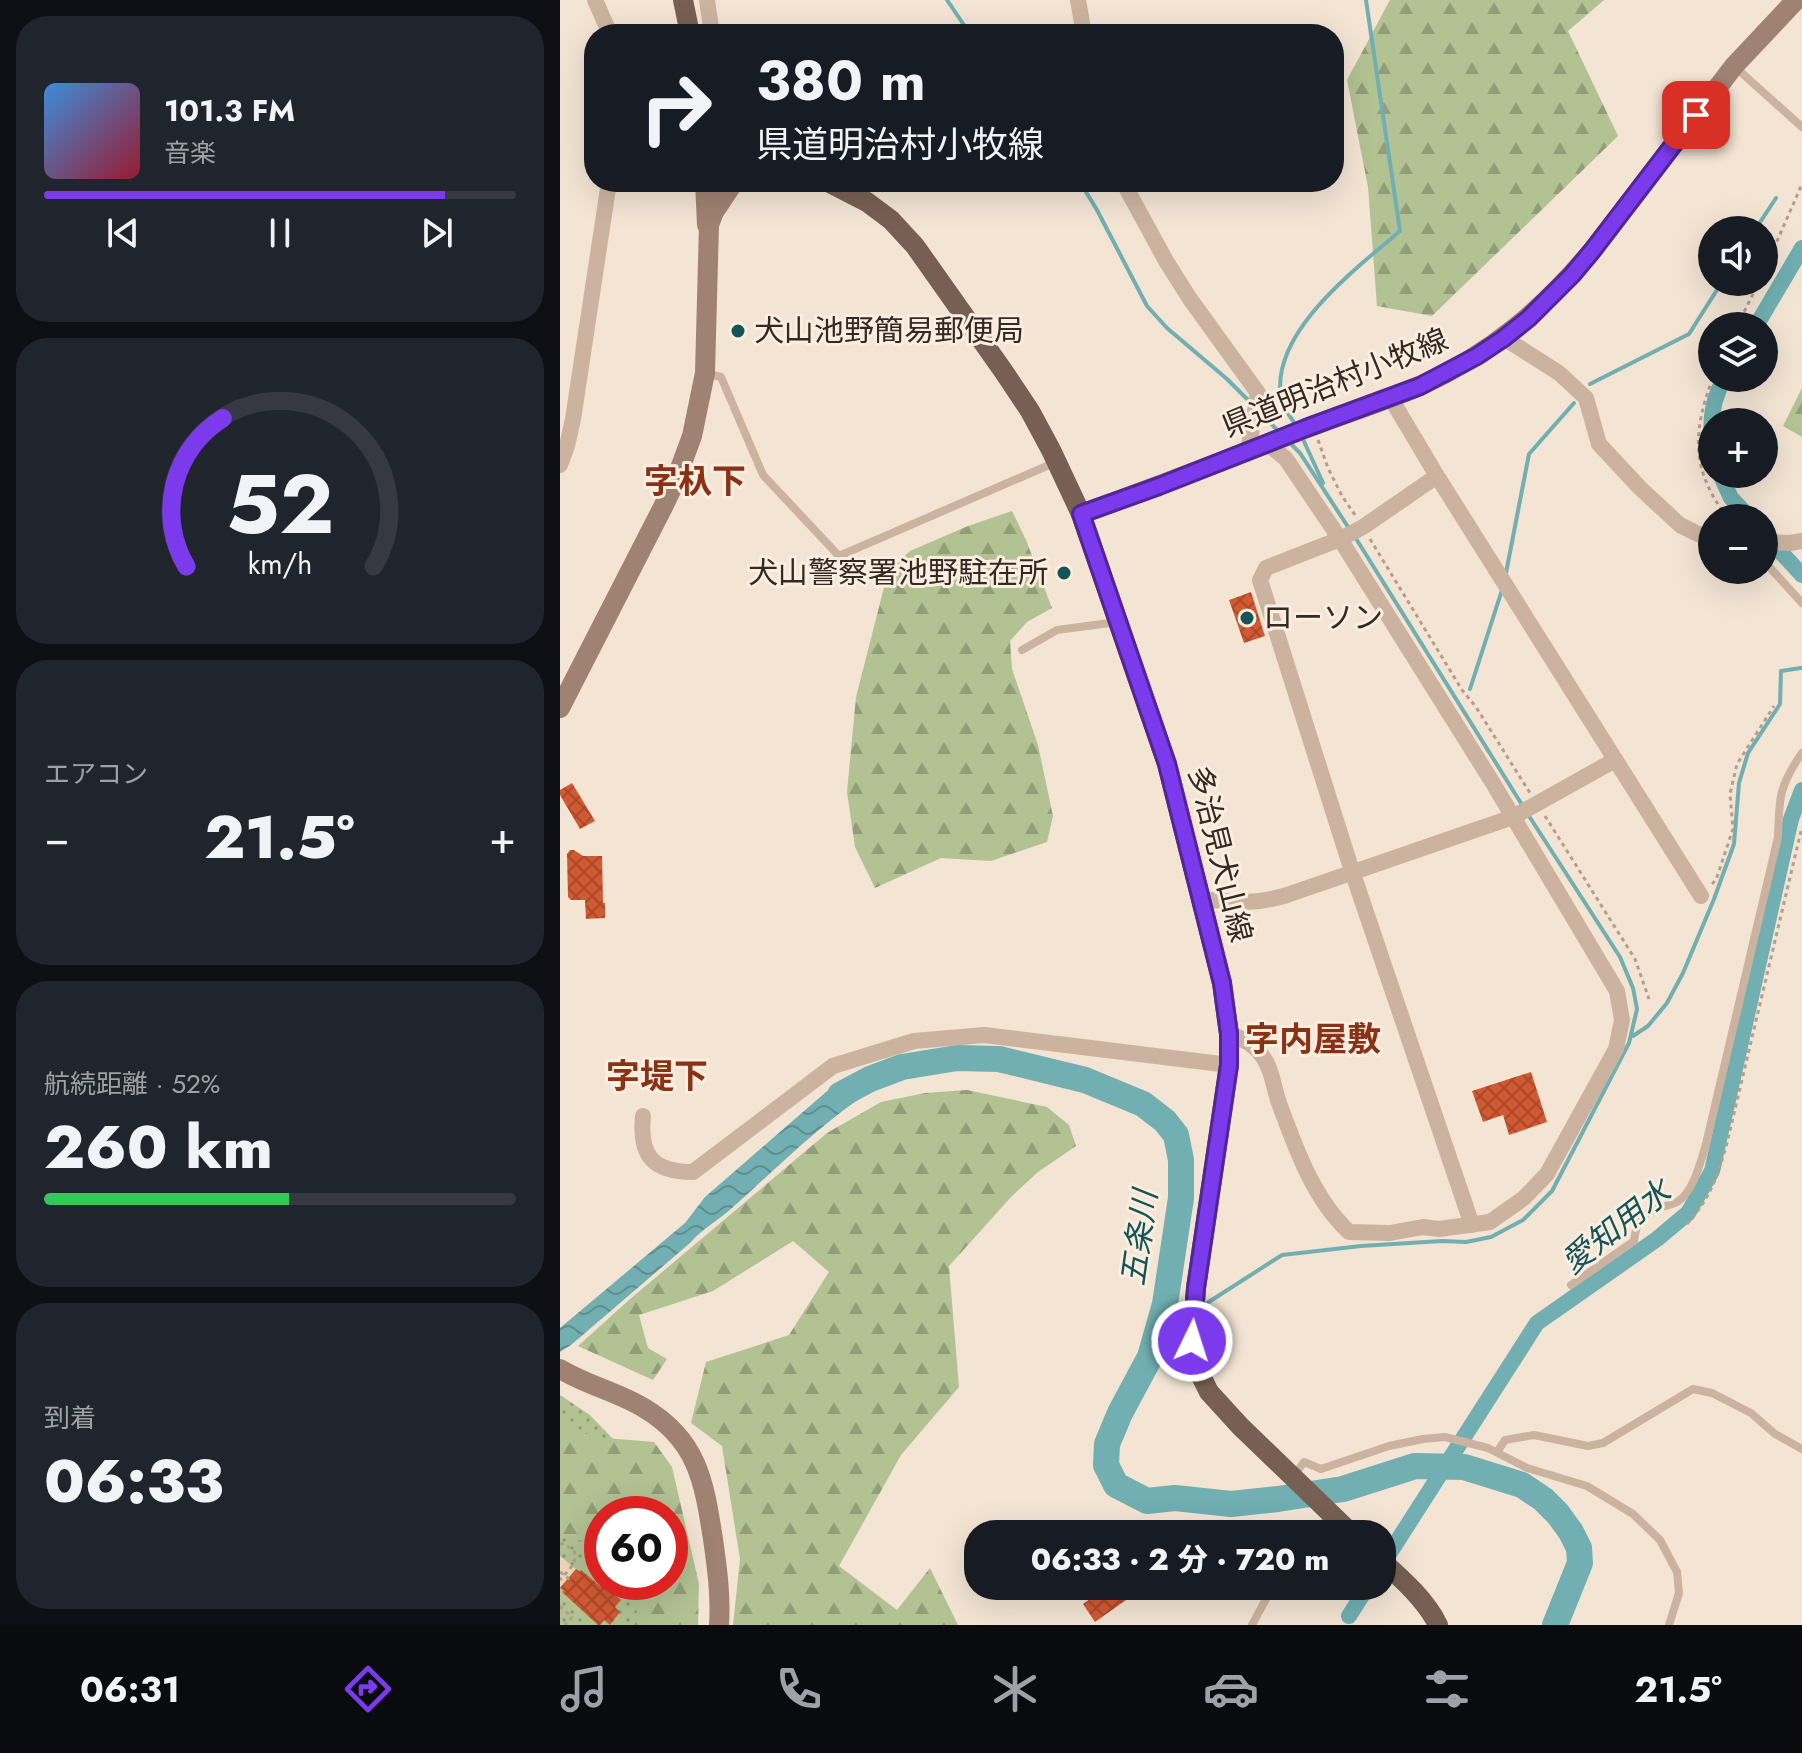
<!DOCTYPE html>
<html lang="ja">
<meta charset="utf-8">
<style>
body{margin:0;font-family:Jost,"Noto Sans JP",sans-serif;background:#20242c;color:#f1f3f6;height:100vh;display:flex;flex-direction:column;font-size:30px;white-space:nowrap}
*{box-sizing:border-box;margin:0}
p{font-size:26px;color:#9ea1a6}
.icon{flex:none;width:44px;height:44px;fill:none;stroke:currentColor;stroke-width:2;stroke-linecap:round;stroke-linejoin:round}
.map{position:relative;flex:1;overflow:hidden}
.panel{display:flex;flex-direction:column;gap:16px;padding:16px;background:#0d0f14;width:560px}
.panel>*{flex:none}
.top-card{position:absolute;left:24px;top:24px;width:760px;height:168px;border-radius:32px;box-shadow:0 8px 32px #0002;background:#171b24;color:#f1f3f6;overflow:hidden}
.controls{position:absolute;left:1138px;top:216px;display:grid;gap:16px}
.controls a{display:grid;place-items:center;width:80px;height:80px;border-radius:50%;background:#171b24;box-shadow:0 8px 32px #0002;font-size:40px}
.speed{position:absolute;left:24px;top:1496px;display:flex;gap:16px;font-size:40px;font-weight:700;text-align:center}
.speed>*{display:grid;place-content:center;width:104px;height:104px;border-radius:50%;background:#171b24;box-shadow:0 8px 32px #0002;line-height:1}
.speed .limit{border:12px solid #d22;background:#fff;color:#111}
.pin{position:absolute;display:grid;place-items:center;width:68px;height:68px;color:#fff;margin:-34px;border-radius:16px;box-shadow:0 4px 12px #0006}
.me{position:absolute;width:88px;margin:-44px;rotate:4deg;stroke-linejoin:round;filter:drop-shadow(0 0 6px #0008)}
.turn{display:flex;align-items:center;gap:28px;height:168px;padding:0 40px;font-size:36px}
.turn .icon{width:104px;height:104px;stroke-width:2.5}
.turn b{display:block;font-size:56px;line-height:68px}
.big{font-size:60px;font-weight:800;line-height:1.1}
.panel .tile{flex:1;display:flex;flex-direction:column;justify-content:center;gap:12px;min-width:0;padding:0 28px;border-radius:32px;background:#20242c}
.panel .dial{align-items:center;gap:0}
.dial svg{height:208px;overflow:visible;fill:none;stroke:#363941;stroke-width:7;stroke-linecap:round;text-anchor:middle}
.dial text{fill:#f1f3f6;stroke:none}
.song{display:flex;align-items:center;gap:24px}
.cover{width:96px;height:96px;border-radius:12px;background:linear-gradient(135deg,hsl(210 70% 55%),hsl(350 70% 35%))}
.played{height:8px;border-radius:4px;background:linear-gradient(90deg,#7c3aed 85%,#363941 85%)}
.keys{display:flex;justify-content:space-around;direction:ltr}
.heat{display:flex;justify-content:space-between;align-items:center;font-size:44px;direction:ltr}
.charge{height:12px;border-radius:6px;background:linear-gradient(90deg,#34c759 52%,#363941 0)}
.trip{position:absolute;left:404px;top:1520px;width:432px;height:80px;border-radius:32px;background:#171b24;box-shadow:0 8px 32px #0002;font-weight:800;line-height:80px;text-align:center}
.menu{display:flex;height:128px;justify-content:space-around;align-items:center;background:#090b0e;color:#9ea1a6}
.menu .icon{width:56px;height:56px}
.menu .selected{color:#7c3aed}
.menu b{font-size:36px;color:#f1f3f6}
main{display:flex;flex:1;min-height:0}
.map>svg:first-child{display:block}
</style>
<main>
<section class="panel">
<div class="tile">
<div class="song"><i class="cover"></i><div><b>101.3 FM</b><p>音楽</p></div></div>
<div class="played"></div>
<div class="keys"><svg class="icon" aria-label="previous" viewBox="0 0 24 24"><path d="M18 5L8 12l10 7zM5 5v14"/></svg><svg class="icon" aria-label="pause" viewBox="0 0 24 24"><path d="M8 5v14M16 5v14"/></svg><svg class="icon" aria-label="next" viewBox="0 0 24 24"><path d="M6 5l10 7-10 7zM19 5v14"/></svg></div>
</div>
<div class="tile dial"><svg viewBox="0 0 100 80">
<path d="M14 69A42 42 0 1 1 86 69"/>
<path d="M14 69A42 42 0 0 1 28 12" stroke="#7c3aed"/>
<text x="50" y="56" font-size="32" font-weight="700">52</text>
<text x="50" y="72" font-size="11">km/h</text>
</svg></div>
<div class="tile"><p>エアコン</p>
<div class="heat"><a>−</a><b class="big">21.5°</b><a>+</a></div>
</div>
<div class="tile"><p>航続距離 · 52%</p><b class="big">260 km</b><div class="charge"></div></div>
<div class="tile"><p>到着</p><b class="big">06:33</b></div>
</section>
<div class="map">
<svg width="1242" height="1625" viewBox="0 0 1242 1625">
<defs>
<pattern id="grass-dots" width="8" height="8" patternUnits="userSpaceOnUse" patternTransform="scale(2)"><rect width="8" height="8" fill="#b2c293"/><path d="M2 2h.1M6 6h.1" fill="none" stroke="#929e78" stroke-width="1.8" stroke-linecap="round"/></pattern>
<pattern id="forest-firs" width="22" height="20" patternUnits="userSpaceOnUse" patternTransform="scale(2)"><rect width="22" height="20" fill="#b2c293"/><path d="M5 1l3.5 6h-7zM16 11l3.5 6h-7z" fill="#929e78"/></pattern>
<pattern id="water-waves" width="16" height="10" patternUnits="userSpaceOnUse" patternTransform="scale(2)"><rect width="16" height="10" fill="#71afb2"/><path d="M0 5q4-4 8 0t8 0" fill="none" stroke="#5e8e90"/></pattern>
<pattern id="building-cross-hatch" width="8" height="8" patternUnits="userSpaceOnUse" patternTransform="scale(2)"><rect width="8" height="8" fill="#d25a33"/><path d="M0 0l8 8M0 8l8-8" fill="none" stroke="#ab4a2b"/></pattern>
</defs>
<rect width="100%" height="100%" fill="#f3e4d4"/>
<!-- grass -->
<path fill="url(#grass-dots)" d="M0,1395L30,1415L99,1487L42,1514V1582H110L130,1585L138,1625H0Z"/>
<!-- forest -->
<path fill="url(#forest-firs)" d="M830,0H1044L1008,31L1058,136L872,316L817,306L808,187L787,80Z
M1242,388V437L1223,426Z
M452,511L466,540L492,608L467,622L450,641L452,669L478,745L493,816L487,842L431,861L381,858L315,888L295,847L287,792L296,697L328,572L350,551L408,526Z
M407,1090L487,1107L509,1125L516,1146L478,1172L451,1197L389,1266L399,1387L341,1455L279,1566L337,1610L370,1568L398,1625H173L180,1559L162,1446L131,1423L146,1362L229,1335L269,1272L233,1241L153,1291L79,1315L88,1348L107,1359L93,1380L18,1346L69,1300L267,1133L321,1102L365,1093Z
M0,1419L34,1437L94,1442L112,1467L139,1584L138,1625H67L78,1610L86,1593L83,1588L76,1582H110V1514H42V1553L27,1542L0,1535Z"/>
<!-- plaza -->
<path fill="#ecd6b9" d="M0,1556L16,1569L0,1587Z"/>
<!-- water -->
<path fill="url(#water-waves)" d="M305,1069L314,1089C262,1122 218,1167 172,1208C158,1221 143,1228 130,1243L11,1345L0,1352V1328L125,1223L145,1197L266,1092Z"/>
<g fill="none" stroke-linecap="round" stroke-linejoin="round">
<!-- stream -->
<path stroke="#71afb2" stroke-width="4" d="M387,0L410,34
M520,182L537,210L587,306L607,328L667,379L692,404
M1195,230L1216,198
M1030,384L1129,334L1162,282
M699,411L720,433
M736,426C731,417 723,408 721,398C710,332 796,269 840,231L806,0
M742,437L763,483
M729,442L740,453L790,530
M795,537L964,808
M946,573L969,454L1014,403
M910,689L942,590
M1073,1036L1088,1026L1107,1003L1123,973L1154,899L1174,844L1179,783L1188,753L1220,704L1221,671L1241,668
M644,1305L722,1255L801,1246L882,1241L906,1242L931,1237L963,1220L992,1191L1069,1043L1077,1009L1073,988L1060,957L969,816
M598,1330L622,1317"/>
<!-- canal -->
<path stroke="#71afb2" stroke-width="16" d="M1196,326L1242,248
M1152,438C1150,418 1154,396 1165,378
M1160,474L1171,498L1190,518
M1204,534L1242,575
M822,1565L977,1323L1097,1239L1128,1213L1152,1171L1231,819L1242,790
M789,1616L808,1586"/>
<!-- river -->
<path stroke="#71afb2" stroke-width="26" d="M280,1095L310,1079L342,1067L397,1058L439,1059L525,1080L583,1104L605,1121L616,1135L621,1160V1198L605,1304L590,1357L560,1413L547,1444L546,1465L556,1485L587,1501L615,1498L671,1504L718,1499L783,1489L855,1466L904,1467L962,1485L983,1499L998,1514L1011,1532L1019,1548L1020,1563L995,1625"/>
</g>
<!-- building -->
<path fill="url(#building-cross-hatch)" d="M691,592L705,636L684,643L669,600Z
M12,783L35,821L20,829L0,795V790Z
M10,850H14L23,856H42L43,903H45V918L26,919L25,900H11L8,897L7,854Z
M971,1072L987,1122L949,1135L943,1115L923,1122L912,1091Z
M724,1521L725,1534H694L693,1523Z
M16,1569L20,1572L21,1570L40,1586L41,1584L61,1600L55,1607L60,1612L50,1625L44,1620L40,1625H38L2,1592L4,1591L0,1588Z
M548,1586H586L535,1622L523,1604Z"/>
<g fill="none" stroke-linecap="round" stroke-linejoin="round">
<!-- path -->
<path stroke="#b79d8a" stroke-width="3" stroke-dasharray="4 4" stroke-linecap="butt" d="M1204,271L1242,184
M1177,326L1199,282
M1153,378C1132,432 1131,471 1168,518
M758,440L768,468L782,496L795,515
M810,539L902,690L916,707L970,793
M985,816L1075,959L1089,999
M1152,884L1156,880L1173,829L1170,794L1177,764L1214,706
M1127,1224C1151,1196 1155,1182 1166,1147L1242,827
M0,1543L13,1549C20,1562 8,1570 0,1580
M0,1572L12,1581
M0,1606L12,1617L5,1625"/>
<!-- lane -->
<path stroke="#cbb39f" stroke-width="8" d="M1174,66L1242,127
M145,373L161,377L203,475L279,556L496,462
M1204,561L1242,603
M462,650L497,630L557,622
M1011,1285L1074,1241C1077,1217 1082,1213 1105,1206C1109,1205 1114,1204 1117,1202C1133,1193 1141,1161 1146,1144L1218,837C1219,798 1219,786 1242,753
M937,1452L945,1440L974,1435L1028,1446L1043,1443L1133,1389L1152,1393L1191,1413L1215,1434L1242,1449
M733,1477L744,1462L761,1469L829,1446L863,1439L885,1437L928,1448L967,1468L1027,1486L1073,1514L1100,1540L1117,1572L1119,1593L1109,1625
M757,1534L769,1514
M692,1625L713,1586"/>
<!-- street -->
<path stroke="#cbb39f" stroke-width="16" d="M35,0L50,34
M147,0L152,34
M518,0L524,34
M563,182L606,261L630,299L698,393L688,452
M944,338L999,373L1026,398L1039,444L1080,488L1120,525L1138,534L1152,538
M830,397L877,476L1141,896
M0,465L7,446L13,419L49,182
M877,476L803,527L780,539L706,568L700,580L792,871L912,1225
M1204,542L1230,543L1242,541
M641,899C675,902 694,905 727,895L953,817L1055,760
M669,1034C683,1038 694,1044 703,1057C712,1069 714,1089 719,1103C736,1149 753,1198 789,1232L830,1233L863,1227L879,1229L930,1222L964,1198L987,1174L1056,1049L1062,1020L1057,991L931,780L780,539L726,459L708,444
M83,1116C79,1156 93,1172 133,1172L273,1066L354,1041L424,1035L669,1065"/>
<!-- secondary -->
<path stroke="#9f8271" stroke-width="20" d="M145,182L147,225
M521,514C595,488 669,459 742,430C782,414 823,402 862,385C932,353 983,309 1032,251L1174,66L1236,0
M0,708L103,507L115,482L132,436L145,373L149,225L154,212L174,182
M0,1369C26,1385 58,1392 84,1408C138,1440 144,1482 153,1539C157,1567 161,1596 159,1625"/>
<!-- primary -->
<path stroke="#785f53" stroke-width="20" d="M123,0L130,34
M268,182L307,202L331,220L355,246L444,372L470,411L491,450L521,514L607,764L662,983L669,1034V1065L636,1288L632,1341L636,1366L649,1392L680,1426L792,1534
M822,1561C842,1579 866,1600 878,1625"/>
</g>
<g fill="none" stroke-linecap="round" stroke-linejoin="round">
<defs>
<path id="route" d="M632,1341L636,1288L669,1065V1034L662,983L607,764L521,514L599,486L746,428L860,386L917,356L944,338L969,318L1012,275L1032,251L1136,115"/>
</defs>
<!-- route casing -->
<use href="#route" stroke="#51269a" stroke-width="20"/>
<!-- route -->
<use href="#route" stroke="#7c3aed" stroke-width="14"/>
</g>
<!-- markers -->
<g fill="#165458" stroke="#faeee0" stroke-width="3">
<circle cx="178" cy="331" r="8"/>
<circle cx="504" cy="573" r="8"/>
<circle cx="687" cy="618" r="8"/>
</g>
<g text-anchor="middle" stroke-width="6" stroke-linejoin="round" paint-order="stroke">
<!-- poi labels -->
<g font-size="30" fill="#342923" stroke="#faeee0" text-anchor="start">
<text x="194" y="341">犬山池野簡易郵便局</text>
<text x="488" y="583" text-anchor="end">犬山警察署池野駐在所</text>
<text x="703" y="628">ローソン</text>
</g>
<!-- street labels -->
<g font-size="30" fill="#342923" stroke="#faeee0">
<text transform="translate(775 383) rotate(-22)" y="10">県道明治村小牧線</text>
<text transform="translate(660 854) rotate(76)" y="10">多治見犬山線</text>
</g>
<!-- water labels -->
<g font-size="32" font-style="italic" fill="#165458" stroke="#faeee0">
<text transform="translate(1056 1227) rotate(-38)" y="11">愛知用水</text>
<text transform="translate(579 1238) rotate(-82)" y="11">五条川</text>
</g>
<!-- quarter labels -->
<g font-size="34" font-weight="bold" fill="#8a3216" stroke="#faeee0">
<text x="135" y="493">字杁下</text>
<text x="753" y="1051">字内屋敷</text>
<text x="97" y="1088">字堤下</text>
</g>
</g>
</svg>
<div class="controls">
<a><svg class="icon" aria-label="sound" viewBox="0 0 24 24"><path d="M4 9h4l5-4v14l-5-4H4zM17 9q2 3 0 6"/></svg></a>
<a><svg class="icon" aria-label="layers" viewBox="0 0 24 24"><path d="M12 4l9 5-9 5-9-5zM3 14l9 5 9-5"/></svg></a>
<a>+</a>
<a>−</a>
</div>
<div class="speed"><div class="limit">60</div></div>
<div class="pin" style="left:1136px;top:115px;background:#d93025"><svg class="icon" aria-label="arrive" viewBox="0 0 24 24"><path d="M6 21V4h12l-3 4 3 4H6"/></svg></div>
<svg class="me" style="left:632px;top:1341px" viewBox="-20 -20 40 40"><circle r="17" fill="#7c3aed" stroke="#fff" stroke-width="3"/><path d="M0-11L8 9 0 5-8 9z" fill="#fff"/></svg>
<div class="trip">06:33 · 2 分 · 720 m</div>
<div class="top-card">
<div class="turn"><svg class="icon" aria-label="right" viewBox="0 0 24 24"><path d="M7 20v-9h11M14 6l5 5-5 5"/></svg><div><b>380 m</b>県道明治村小牧線</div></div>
</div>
</div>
</main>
<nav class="menu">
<b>06:31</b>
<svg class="icon selected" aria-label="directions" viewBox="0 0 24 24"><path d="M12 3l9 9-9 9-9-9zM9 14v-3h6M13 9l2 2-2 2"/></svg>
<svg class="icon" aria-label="music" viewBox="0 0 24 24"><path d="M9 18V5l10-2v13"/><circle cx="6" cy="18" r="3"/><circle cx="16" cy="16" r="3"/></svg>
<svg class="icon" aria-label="phone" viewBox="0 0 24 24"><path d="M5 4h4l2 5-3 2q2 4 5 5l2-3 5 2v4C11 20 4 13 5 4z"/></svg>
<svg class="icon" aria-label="climate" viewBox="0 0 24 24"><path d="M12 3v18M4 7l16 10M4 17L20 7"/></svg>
<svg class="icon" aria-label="car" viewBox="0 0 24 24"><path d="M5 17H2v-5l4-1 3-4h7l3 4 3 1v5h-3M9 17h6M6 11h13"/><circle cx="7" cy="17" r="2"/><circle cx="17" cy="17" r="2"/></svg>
<svg class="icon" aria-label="filters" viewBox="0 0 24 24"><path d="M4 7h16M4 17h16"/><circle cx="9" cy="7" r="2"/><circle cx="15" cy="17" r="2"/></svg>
<b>21.5°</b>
</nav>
